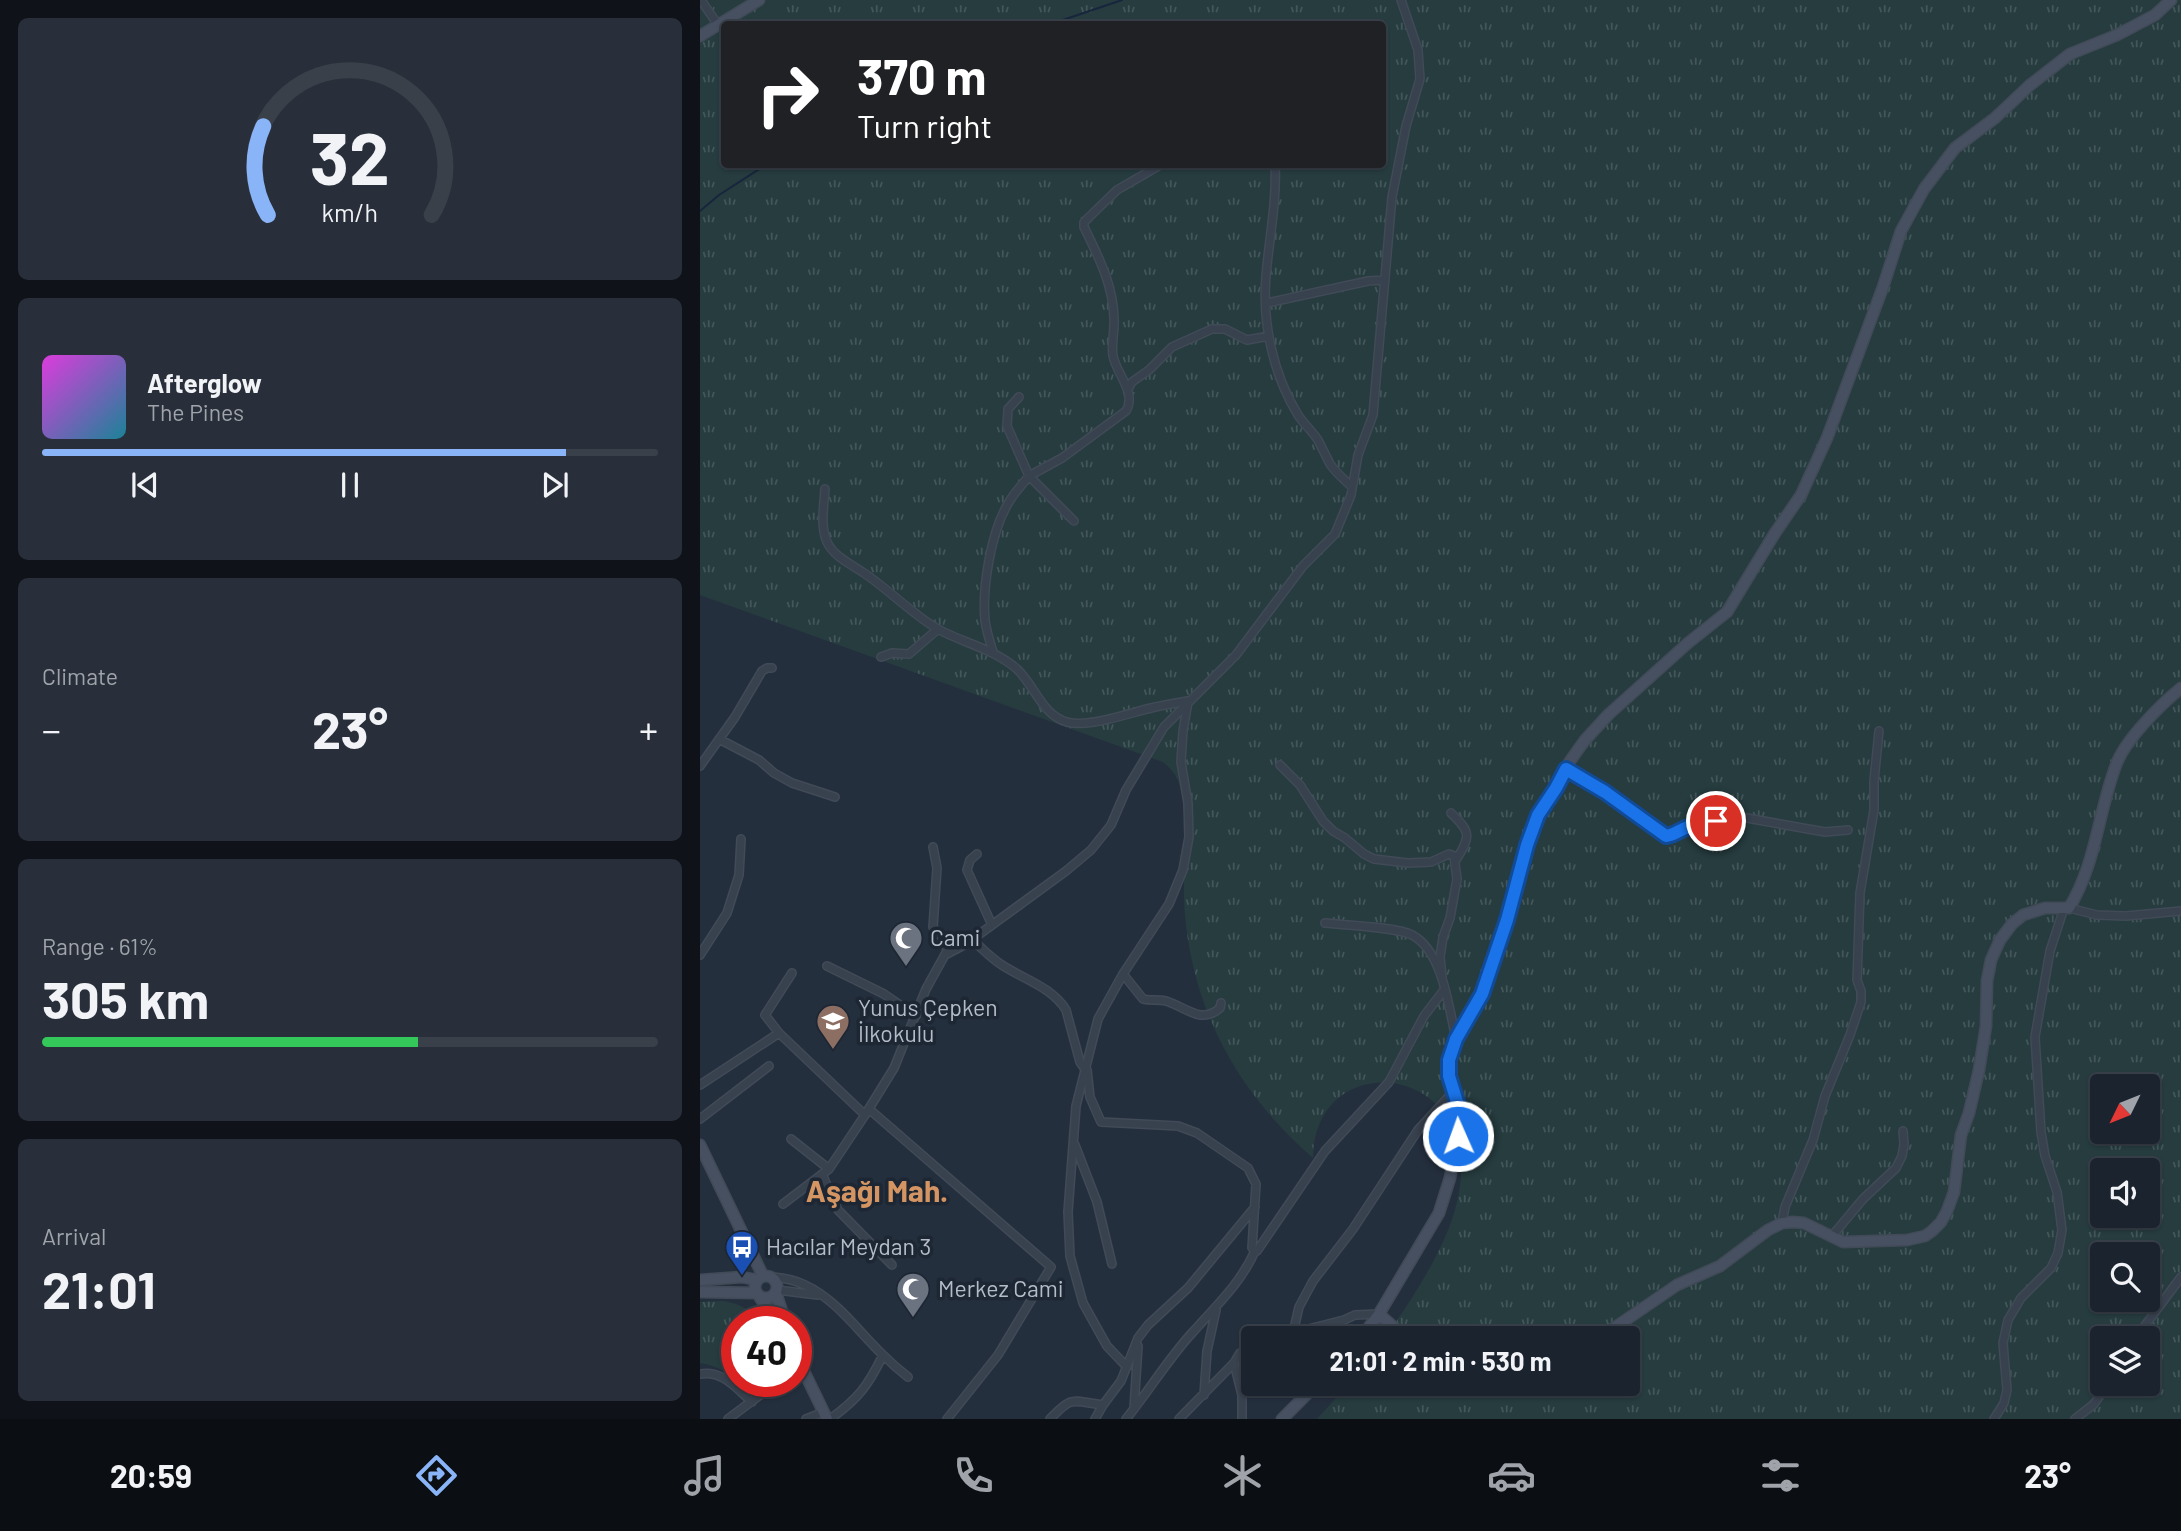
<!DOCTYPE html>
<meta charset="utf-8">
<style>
body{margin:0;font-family:Barlow,sans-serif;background:#282f3a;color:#f1f3f6;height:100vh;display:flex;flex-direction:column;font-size:26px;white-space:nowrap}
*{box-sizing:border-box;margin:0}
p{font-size:23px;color:#a0a4aa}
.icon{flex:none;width:38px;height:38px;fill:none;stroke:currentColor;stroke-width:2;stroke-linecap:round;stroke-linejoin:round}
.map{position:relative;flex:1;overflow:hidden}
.details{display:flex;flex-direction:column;gap:18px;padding:18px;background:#0f1319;width:700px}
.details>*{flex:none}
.banner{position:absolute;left:21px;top:21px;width:665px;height:147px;border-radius:7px;box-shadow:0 2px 5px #0004,0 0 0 2px #39404a;background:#202124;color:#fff;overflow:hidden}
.needle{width:46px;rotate:227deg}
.buttons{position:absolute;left:1390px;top:1074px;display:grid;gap:14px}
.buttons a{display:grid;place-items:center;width:70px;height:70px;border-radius:7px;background:#1b232e;box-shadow:0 2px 5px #0004,0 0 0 2px #39404a;font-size:35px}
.speed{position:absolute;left:21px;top:1306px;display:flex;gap:14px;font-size:35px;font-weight:700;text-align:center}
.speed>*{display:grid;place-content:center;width:91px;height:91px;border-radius:50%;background:#1b232e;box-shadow:0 2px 5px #0004,0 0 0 2px #39404a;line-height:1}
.speed .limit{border:10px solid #d22;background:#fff;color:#111}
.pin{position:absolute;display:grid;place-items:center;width:60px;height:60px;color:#fff;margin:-30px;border:4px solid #fff;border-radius:50%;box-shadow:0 2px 7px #0007}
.me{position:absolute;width:77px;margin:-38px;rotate:358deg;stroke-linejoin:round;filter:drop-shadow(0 0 5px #0008)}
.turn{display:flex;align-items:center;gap:24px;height:147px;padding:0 21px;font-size:32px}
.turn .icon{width:91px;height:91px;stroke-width:2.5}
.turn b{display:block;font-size:49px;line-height:60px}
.big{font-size:52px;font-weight:700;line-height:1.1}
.details .card{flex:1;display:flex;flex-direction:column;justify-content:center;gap:10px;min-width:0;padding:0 24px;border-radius:10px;background:#282f3a}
.details .dial{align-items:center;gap:0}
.dial svg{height:182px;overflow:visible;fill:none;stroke:#39404a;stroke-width:7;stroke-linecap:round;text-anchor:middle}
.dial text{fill:#f1f3f6;stroke:none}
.song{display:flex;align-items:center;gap:21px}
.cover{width:84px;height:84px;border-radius:10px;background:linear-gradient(135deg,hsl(300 70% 55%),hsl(190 70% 35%))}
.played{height:7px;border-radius:4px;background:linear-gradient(90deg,#8ab4f8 85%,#39404a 85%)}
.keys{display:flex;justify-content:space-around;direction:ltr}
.heat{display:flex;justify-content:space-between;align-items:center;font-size:38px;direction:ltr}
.charge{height:10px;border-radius:5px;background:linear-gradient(90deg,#34c759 61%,#39404a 0)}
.trip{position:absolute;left:541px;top:1326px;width:399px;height:70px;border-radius:7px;background:#1b232e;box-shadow:0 2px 5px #0004,0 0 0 2px #39404a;font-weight:700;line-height:70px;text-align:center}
.tabs{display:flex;height:112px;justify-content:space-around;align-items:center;background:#0b0e12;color:#a0a4aa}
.tabs .icon{width:49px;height:49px}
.tabs .current{color:#8ab4f8}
.tabs b{font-size:32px;color:#f1f3f6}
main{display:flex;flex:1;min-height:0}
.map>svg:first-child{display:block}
</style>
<main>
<section class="details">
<div class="card dial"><svg viewBox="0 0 100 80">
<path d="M14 69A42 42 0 1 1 86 69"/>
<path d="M14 69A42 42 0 0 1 12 30" stroke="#8ab4f8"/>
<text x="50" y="56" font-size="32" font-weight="700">32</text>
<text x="50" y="72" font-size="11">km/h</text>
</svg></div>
<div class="card">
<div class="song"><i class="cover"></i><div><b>Afterglow</b><p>The Pines</p></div></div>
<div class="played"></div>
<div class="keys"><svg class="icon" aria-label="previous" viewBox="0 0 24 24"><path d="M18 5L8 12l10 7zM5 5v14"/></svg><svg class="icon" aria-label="pause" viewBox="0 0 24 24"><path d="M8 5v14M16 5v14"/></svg><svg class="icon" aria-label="next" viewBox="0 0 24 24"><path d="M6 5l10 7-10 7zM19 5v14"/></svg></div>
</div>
<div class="card"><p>Climate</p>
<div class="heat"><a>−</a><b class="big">23°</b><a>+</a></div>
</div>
<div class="card"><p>Range · 61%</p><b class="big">305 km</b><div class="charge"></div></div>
<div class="card"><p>Arrival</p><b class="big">21:01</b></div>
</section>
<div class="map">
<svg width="1481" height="1419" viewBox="0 0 1481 1419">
<defs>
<pattern id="grass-tufts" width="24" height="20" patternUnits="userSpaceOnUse" patternTransform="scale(1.75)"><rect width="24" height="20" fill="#263c3f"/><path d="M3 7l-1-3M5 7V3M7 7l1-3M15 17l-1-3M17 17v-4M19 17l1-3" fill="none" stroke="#435659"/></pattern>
</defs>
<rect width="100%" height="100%" fill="#242f3e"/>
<!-- grass -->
<path fill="url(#grass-tufts)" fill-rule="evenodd" d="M0,0H1481V1419H617L649,1384H928V1339H684C711,1301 747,1247 757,1202C790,1062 614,1042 613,1158C554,1107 510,1041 493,965C487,940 484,915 484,890C484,861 488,809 479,783C476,774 470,768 463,762L0,595ZM24,24H682V164H24ZM1402,1087H1447V1132H1402ZM1402,1171H1447V1216H1402ZM1402,1255H1447V1300H1402ZM1402,1339H1447V1384H1402Z
M23,1301C39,1303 50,1310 61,1321H37V1381H59L48,1392C33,1377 22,1366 0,1363V1302Z"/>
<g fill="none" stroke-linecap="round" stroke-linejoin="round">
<!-- stream -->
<path stroke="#17263c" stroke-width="2" d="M351,24L422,0
M0,211L19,195L67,164"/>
<defs>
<path id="street" d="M1,0L18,25
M575,164C577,202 569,239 566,276C562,323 573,374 598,415C604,424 612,431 618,440C622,448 626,456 630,464C636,473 645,480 652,487
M567,303L668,281L685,280
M428,389L432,382L449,370L472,347L512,329H525L547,340L569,336
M125,489C124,505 120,526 127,542C134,557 151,564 164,573C189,590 210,612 236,628C262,643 293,648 317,669C335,686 342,715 367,722C388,728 429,713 451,708C463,705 476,703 488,701
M374,521L329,476L362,458L426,411C437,393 416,373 413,356C411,343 415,330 414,318C413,284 398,256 384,227V222L417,190L462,164
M293,652C290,642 286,630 285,620C282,587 291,531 309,502C314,493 322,485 329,476L307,426L308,409L319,397
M181,657L192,653L209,654L238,629
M19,739L59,760L74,773L92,783L135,797
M580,765L600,785L623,821L633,831L645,838L664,854L674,859L708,863L731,862L749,854L754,856L757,879L750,918L743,937L740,957L742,977
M0,766L35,717L62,671L67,668H72
M866,769L905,792L966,836H974L990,826H1008L1020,818L1030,815L1125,832L1148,830
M751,813C771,832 771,836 756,860
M277,854L270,860L267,870L292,925
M1369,908L1397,915L1426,916L1481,911
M625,923C644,925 697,927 712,935C743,951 749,1009 756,1039
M272,939C282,949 291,958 302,965C323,979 352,987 366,1010L380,1062L385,1069
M0,955L27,913L39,875L41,839
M245,955L266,944L366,871L391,850L411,825L426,790L464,727L536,655L603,566L635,534L651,495L658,455L673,415L692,197L706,126L720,79L718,50L701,0
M127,966L184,994L216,1016
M423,974L443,999C450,1001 459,999 466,1001C486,1007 501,1025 520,1008L521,1003
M79,1033L165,1115
M387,1070L390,1097L401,1122L478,1126L497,1133L548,1168L556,1184L552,1248L557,1251L625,1151L689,1082L724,1016L744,990
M0,1085L79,1033L65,1015L92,973
M169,1109L351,1267L298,1355L247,1419
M0,1119L69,1066
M91,1139L129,1169
M375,1145L397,1202L412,1264
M122,1174L138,1210L192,1265
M83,1204L129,1169L165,1115L194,1068L226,989L247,951L245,942L233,927L237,868L233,847
M1082,1223L1085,1207L1113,1140L1125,1096L1150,1035L1161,1002V991L1157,980L1160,893L1174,810V781L1179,731
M1132,1236L1163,1199L1196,1168L1202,1156L1204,1144L1203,1131
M73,1277C84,1278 95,1280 105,1285C137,1300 158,1331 183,1355C191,1363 199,1370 208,1377
M77,1290L118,1295
M593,1333L644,1320L655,1315L679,1314
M588,1339L593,1333L599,1307L613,1281L653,1229L718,1130L753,1092
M1435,1339L1481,1277
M534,1363L542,1395
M427,1367L407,1346L383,1303L370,1256L368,1212L376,1106L398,1019L423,974L469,904L483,870L489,837L488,803L481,762L483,731L488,702
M0,1374C23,1370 36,1388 52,1402
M504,1395L507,1351L516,1310
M434,1408L438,1346
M28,1419L64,1392L74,1381
M106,1419L124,1412
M130,1419C158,1399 168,1386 183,1355
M350,1419C373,1395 371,1401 403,1405
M395,1419L403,1405L421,1381L438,1338L448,1325L488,1288L555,1207
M426,1419C449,1391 468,1359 492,1333C515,1307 541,1283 555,1251
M479,1419L534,1363L540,1353
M542,1419V1395L553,1381
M1294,1419L1304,1403L1307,1390L1303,1343L1308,1320L1321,1298L1351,1268L1358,1253L1362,1230L1357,1192L1345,1156L1341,1132L1335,1037L1350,951L1364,908
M1375,1419L1394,1404L1408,1384"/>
<path id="secondary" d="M0,36L59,0
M0,1145L63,1276
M55 1287a11 11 0 1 1 22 0a11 11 0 1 1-22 0Z
M0,1280L42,1277L57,1280
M0,1292L57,1293
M76,1293L85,1321
M59,1296L75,1321
M679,1314L707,1339
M660,1339L679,1314L739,1213L750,1178L761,1115L749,1076V1060L756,1039L782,994L807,920L827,846L838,815L856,788L870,761L885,740L909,714L988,643L1027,612L1075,533L1101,495L1127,438L1183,287L1201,231L1224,189L1255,148L1295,118L1330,85L1370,54L1417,35L1455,15L1471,0
M898,1339L977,1285L1020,1266L1068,1230L1082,1223L1093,1222L1104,1223L1143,1242L1207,1240L1225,1236L1232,1231L1241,1222L1247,1211L1254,1192L1261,1135L1269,1113L1279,1070L1286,1026L1287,981L1291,960L1300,940L1312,924L1323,915L1345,908H1369C1396,864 1398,813 1416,765C1425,740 1460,705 1481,688
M96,1355L127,1419
M763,1384C779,1390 790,1389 806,1384
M582,1419L617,1384"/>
</defs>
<!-- street casing -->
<use href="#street" stroke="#414a57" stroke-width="10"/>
<!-- secondary casing -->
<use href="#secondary" stroke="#414a57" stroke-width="13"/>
<!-- street -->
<use href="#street" stroke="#38414e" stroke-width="7"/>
<!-- secondary -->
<use href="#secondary" stroke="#465061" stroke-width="10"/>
</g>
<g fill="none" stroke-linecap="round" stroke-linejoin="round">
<defs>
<path id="route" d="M758,1136L761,1115L749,1076V1060L756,1039L782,994L807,920L827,845L838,815L856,788L866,769L905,792L966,836C975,835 979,830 988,827C999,823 1006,829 1016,821"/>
</defs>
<!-- route casing -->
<use href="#route" stroke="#114b97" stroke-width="18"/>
<!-- route -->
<use href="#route" stroke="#1a73e8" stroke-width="12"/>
</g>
<!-- icons -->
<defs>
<symbol id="mosque-pin" viewBox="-11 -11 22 30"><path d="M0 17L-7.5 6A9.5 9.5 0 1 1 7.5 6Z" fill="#6b7280" stroke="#1d2633"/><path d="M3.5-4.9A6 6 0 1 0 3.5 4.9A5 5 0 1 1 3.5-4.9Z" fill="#fff"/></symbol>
<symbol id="school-pin" viewBox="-11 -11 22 30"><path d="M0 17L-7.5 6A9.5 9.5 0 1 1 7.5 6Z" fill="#8d6e63" stroke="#1d2633"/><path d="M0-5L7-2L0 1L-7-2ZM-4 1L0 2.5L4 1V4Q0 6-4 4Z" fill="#fff"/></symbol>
<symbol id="bus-pin" viewBox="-11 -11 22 30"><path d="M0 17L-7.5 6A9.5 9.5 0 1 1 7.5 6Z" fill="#1a4fb4" stroke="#1d2633"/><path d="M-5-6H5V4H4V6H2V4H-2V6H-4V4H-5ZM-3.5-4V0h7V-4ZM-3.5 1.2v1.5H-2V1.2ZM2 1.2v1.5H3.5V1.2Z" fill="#fff"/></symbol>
</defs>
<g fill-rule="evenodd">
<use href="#mosque-pin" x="187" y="919" width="38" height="52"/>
<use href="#school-pin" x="114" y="1002" width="38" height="52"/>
<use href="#bus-pin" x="23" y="1228" width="38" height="52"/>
<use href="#mosque-pin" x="194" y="1270" width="38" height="52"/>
</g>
<g text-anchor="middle" stroke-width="7" stroke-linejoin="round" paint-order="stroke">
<!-- poi labels -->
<g font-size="23" fill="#b4bcc9" stroke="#1d2633" text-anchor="start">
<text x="230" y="946">Cami</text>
<text x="158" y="1016">Yunus Çepken<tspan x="158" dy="26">İlkokulu</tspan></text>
<text x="66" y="1255">Hacılar Meydan 3</text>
<text x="238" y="1297">Merkez Cami</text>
</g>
<!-- district labels -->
<g font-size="30" font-weight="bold" fill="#d59563" stroke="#1d2633">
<text x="177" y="1202">Aşağı Mah.</text>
</g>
</g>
</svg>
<div class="buttons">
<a><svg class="needle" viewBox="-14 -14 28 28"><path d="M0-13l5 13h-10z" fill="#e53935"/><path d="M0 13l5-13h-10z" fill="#a0a4aa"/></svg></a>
<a><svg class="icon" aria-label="sound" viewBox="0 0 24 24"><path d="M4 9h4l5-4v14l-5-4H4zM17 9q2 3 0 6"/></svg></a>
<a><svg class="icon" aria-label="search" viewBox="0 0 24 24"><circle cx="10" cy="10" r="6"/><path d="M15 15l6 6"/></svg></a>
<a><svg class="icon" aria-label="layers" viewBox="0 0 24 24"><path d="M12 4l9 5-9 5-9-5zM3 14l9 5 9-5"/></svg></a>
</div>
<div class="speed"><div class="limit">40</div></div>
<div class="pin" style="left:1016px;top:821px;background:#d93025"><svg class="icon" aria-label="arrive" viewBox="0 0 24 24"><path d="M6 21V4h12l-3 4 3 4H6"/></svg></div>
<svg class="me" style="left:758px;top:1136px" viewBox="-20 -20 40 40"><circle r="17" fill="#1a73e8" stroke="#fff" stroke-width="3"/><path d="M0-11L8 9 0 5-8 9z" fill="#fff"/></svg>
<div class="trip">21:01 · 2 min · 530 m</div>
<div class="banner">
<div class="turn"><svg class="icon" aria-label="right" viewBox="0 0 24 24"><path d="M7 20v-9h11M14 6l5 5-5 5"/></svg><div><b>370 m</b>Turn right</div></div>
</div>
</div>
</main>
<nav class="tabs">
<b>20:59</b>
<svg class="icon current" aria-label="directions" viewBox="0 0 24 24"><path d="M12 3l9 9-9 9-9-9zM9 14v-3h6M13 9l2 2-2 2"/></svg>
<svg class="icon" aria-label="music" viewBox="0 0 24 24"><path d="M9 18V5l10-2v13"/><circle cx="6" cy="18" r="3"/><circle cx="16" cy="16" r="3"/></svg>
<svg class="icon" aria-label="phone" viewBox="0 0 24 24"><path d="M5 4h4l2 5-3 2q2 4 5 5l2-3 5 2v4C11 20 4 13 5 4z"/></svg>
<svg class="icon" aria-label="climate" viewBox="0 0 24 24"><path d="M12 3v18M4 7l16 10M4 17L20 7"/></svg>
<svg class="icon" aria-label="car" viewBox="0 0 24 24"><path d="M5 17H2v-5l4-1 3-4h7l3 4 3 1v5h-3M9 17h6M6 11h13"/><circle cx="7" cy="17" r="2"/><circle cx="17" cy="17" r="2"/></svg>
<svg class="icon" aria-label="filters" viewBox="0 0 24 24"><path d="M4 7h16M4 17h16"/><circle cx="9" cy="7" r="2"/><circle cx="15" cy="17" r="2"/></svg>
<b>23°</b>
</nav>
